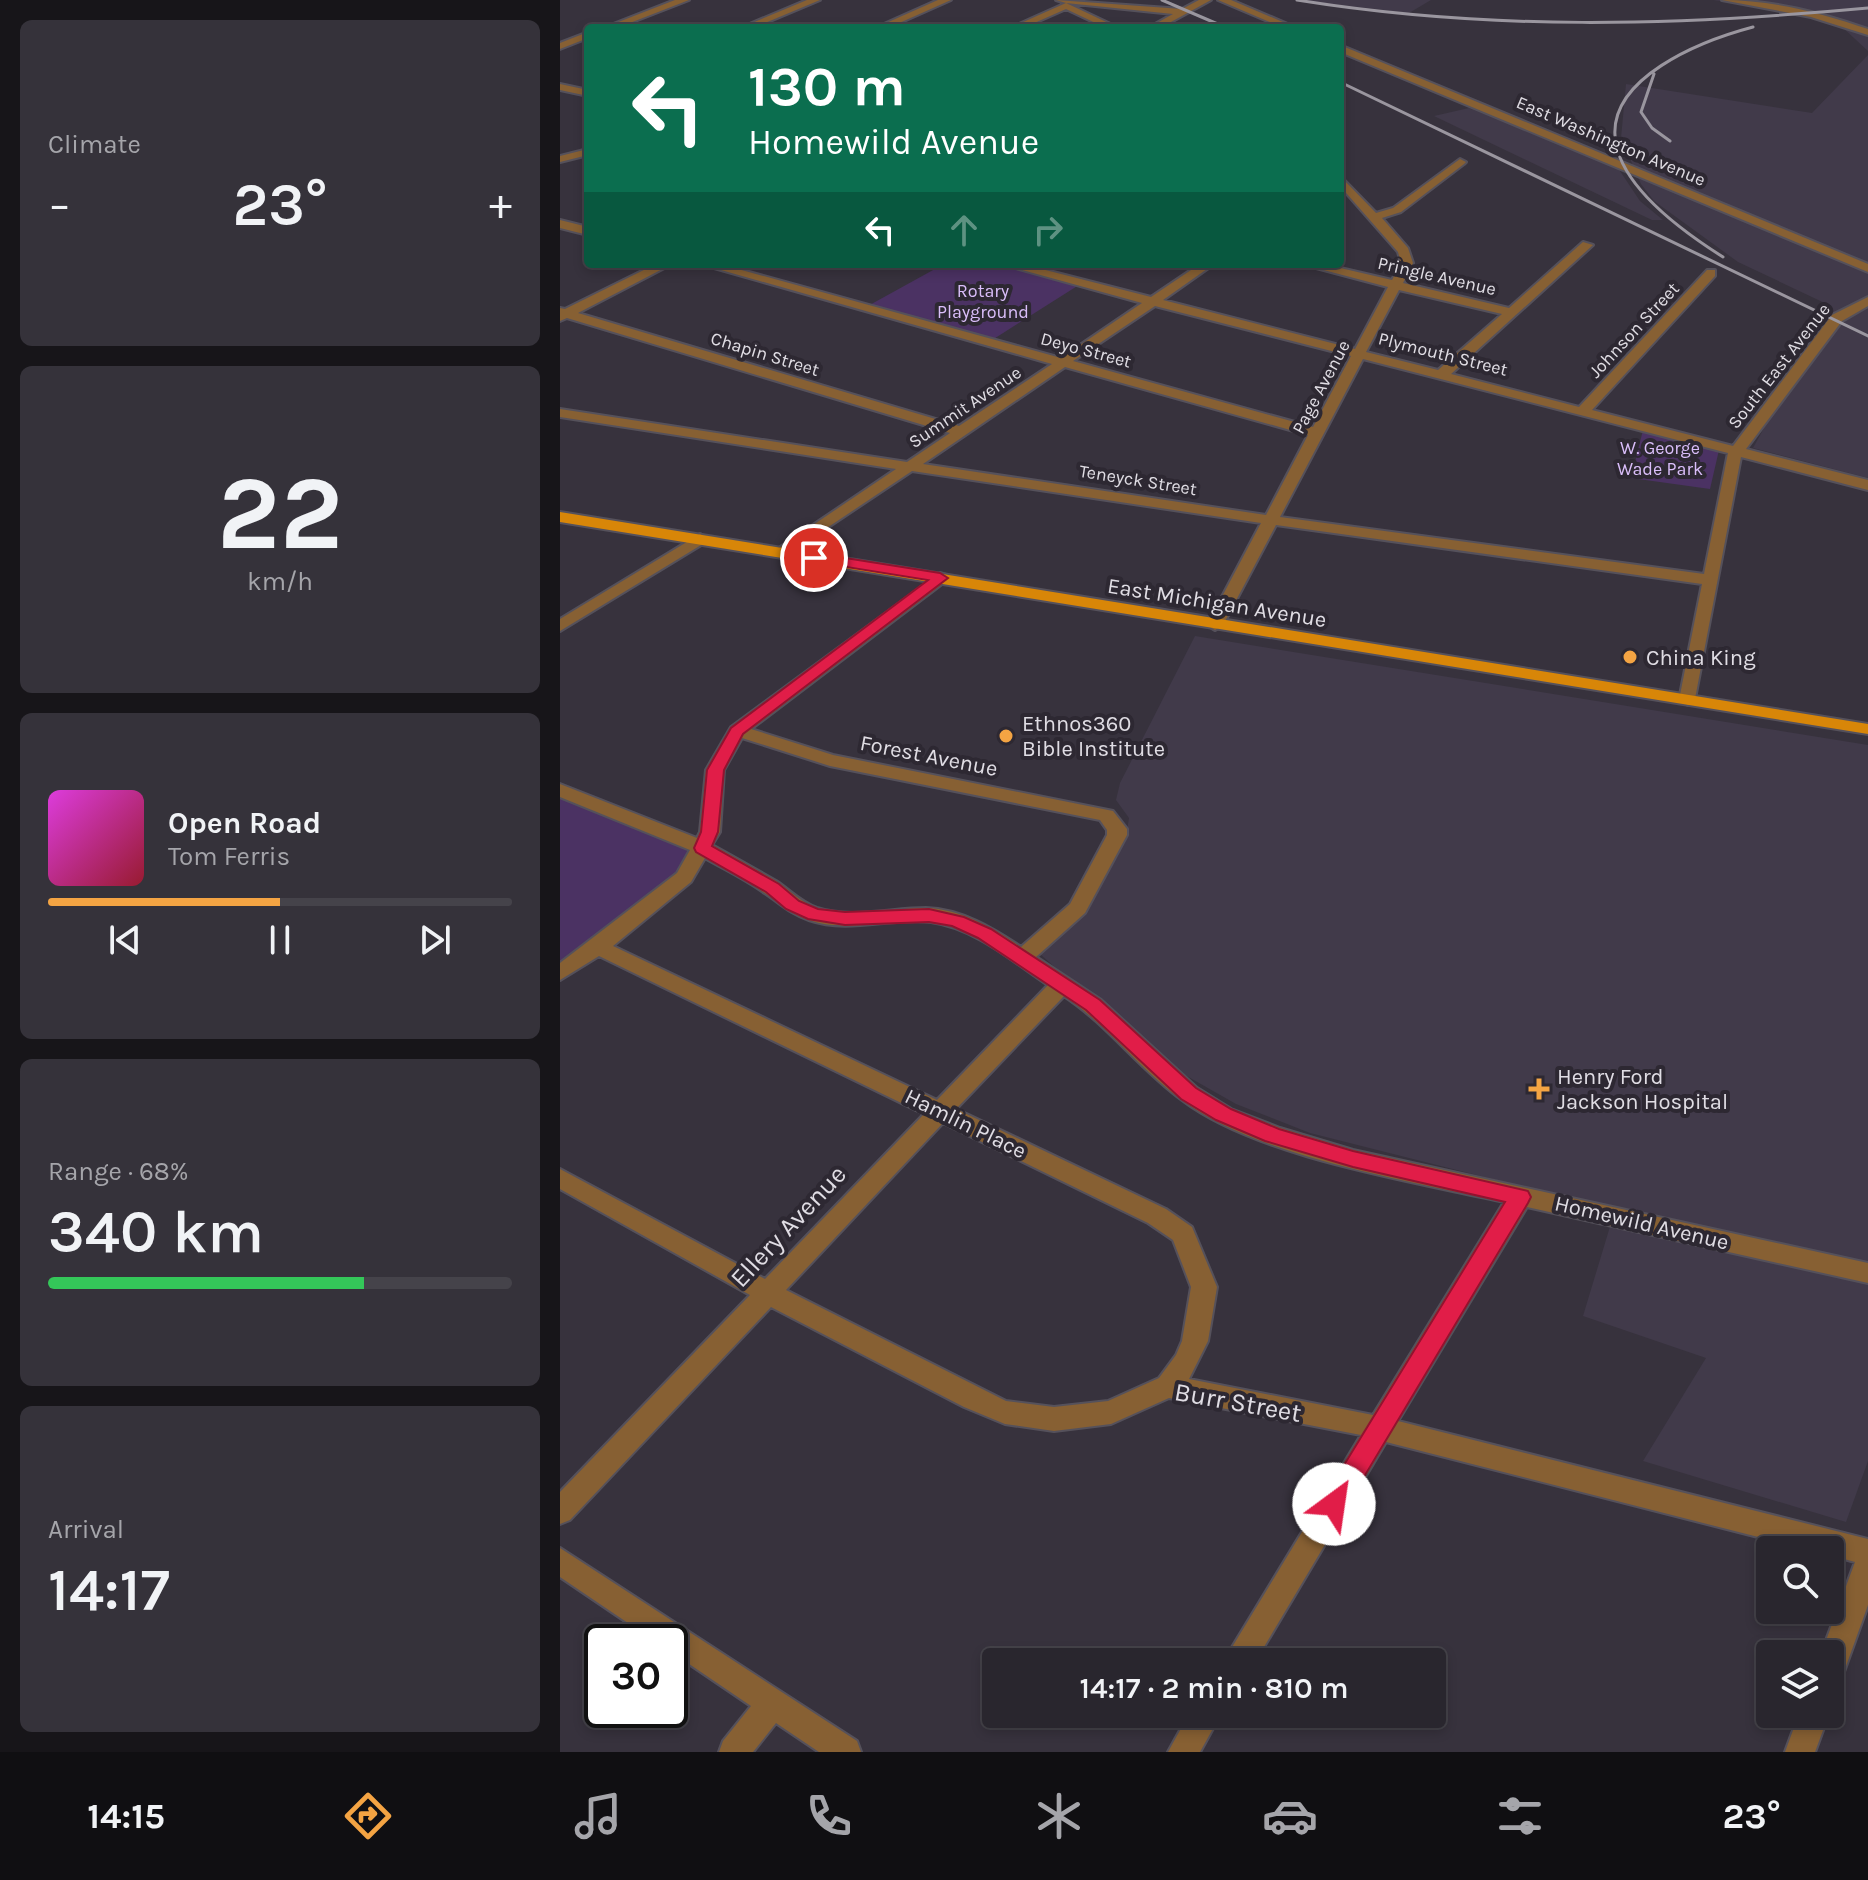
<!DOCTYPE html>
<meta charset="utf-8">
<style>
body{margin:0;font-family:Karla,sans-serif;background:#35323a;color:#f1f3f6;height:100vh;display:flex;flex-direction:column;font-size:30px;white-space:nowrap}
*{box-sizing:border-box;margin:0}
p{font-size:26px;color:#a5a5aa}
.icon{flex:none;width:44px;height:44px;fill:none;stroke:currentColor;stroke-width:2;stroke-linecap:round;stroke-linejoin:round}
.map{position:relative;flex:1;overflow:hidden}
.panel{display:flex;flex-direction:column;gap:20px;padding:20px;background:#171519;width:560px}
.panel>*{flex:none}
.top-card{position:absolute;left:24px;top:24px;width:760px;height:244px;border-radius:8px;box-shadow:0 4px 12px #0003,0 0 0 2px #45434a;background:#0b6e4f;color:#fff;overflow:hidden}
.tools{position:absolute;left:1196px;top:1536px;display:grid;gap:16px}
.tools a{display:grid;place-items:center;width:88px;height:88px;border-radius:8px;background:#29262e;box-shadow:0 4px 12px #0003,0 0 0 2px #45434a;font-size:40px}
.speed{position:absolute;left:24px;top:1624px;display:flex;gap:16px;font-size:40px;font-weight:700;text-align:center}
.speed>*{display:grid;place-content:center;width:104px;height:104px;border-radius:50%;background:#29262e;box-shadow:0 4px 12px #0003,0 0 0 2px #45434a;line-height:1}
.speed .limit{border:4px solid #111;border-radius:12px;background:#fff;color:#111}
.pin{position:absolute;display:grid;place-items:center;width:68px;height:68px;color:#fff;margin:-34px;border:4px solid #fff;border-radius:50%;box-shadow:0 2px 8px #0007}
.me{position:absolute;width:88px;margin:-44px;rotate:31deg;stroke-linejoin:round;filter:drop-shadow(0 0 6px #0008)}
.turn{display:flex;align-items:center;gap:28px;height:168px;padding:0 32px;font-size:36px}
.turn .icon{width:104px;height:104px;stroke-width:2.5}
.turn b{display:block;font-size:56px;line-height:68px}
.lanes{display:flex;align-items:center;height:76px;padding:0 32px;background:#0003;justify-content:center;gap:40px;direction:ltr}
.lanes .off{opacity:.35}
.big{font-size:60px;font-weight:600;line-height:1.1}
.panel .tile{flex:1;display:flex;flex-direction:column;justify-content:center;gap:12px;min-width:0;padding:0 28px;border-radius:12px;background:#35323a}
.panel .dial{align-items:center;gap:0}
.dial b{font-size:104px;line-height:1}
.song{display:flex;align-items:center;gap:24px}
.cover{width:96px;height:96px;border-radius:12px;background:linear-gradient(135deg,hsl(300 70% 55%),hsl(350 70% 35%))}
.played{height:8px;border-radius:4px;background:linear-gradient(90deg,#f4a443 50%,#45434a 50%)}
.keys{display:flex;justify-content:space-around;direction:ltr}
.heat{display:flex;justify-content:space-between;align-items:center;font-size:44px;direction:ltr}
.charge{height:12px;border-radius:6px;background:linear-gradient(90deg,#34c759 68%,#45434a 0)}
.trip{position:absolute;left:422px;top:1648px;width:464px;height:80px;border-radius:8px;background:#29262e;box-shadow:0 4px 12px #0003,0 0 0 2px #45434a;font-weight:600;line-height:80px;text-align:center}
.tabs{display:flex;height:128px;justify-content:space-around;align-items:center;background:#100f12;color:#a5a5aa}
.tabs .icon{width:56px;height:56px}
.tabs .current{color:#f4a443}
.tabs b{font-size:36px;color:#f1f3f6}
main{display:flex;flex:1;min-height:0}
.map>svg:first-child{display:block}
</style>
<main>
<section class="panel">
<div class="tile"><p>Climate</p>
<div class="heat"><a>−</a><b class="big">23°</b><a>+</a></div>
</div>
<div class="tile dial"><b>22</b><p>km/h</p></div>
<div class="tile">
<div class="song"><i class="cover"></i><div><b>Open Road</b><p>Tom Ferris</p></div></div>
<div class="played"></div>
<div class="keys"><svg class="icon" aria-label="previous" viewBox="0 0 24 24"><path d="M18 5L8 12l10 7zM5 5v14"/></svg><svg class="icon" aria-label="pause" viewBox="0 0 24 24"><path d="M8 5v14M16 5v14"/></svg><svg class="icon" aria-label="next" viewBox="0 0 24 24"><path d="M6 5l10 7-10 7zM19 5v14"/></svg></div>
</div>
<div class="tile"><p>Range · 68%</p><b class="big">340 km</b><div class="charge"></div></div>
<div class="tile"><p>Arrival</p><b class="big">14:17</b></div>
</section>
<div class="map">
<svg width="1308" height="1752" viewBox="0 0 1308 1752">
<rect width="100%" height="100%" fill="#37323d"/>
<!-- built -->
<path fill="#413a4a" d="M738,0H871L849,13Z
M1153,0H1308V51L1281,26L1233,12Z
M1308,55V478L1193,448L1271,306L1178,262L1094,201L1081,184L1061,138L1066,84L1252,113Z
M909,108L1058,168L1080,201L1103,220H1092L874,116Z
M635,636L1308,745V1461L1286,1522L1083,1461L1146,1358L1023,1316L1055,1210L750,1133L676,1104L625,1075L551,1017L480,954L526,913L565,842L569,818L556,800L560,783Z"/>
<!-- green -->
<path fill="#4b3263" d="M384,264H447L522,283L429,342L306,307Z
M1083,430L1159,450L1150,489L1071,478Z
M0,791L142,848L105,895L0,969Z"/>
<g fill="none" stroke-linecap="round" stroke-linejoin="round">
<defs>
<path id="minor" d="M115,0H129L57,28H43Z
M247,0H260L193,28H180Z
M378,0H391L328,28H315Z
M496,0L622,9L639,0H651L600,28H588L613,14L506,3L559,28H546L506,9L463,28H450L506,3Z
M658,0H671L737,28H724Z
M1162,0C1213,0 1261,13 1308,29V35L1251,17Z
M28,32V38L0,49V43Z
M780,45L1308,264V272L780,52Z
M0,84L28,90V96L0,90Z
M28,149V155L0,162V156Z
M900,159L906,162L904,164L841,212L822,218L848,248L853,263L843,283L949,308L1023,242L1033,245L891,374L1019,407L1147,270H1155V276L1032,410L1173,446L1272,315L1308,297V306L1282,321L1186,449L1308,480V490L1181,457L1134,704L1128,705L1119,700L1142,584L716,525L663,625L655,630L647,625L701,523L352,471L222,558L216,556V550L336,469L0,417V409L347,462L390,433L7,318L0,321V308L5,309L96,264H112L18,313L399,426L492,364L140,264H160L501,358L582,303L441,264H462L591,297L640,264H654L603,300L795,349L828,287L741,264H763L832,280L841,263L838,252L780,186V176L816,213L833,208ZM839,290L942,314L878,370L806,352ZM595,306L791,356L753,427L513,361ZM803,359L1168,453L1144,574L720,517ZM505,367L748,435L706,515L363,464Z
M0,220L28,227V235L0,228Z
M140,534L148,539L146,542L0,631V619Z
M380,573L386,575V581L191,729L273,755L553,811L567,829V835L525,913L476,957L541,1000L637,1088L671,1109L720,1128L793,1150L1308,1263V1283L967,1207L838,1421L1308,1539V1605L1281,1680L1270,1685V1654H1261L1295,1562L1270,1555V1550H1249L826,1442L695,1662H663L801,1435L609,1398L551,1424L494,1431L445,1424L404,1407L211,1307L10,1520L0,1524V1492L190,1295L0,1189V1169L205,1279L364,1114L39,956L0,980V963L117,873L130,850L0,797V784L137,838L140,832L146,770L171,727ZM182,738L270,766L540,820L547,830V835L510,904L461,947C433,928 401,909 366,908C331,908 291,919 257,908C240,902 230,890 216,881C195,869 174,857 152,845L160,832L164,770ZM145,858C164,869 185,879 203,892C219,902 230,914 249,920C289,934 331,917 371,922C415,928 452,961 488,985L377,1100L53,946L131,882ZM504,996C548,1025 579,1069 622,1100C697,1157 851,1181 944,1202L813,1415L629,1379L648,1341L657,1287L632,1227L606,1209L396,1109ZM383,1123L588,1223L613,1240L631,1287L622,1341L616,1355L599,1378L548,1401L494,1407L446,1401L226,1290Z
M0,1548L297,1741L301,1752H259L216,1723L193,1752H159L163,1741L191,1706L110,1651V1642H96L0,1577Z
M629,1714H661L640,1752H608Z
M1239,1714H1269L1255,1752H1225Z"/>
<path id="major" d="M0,512L1308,724V734L0,522Z"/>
</defs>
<!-- minor casing -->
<use href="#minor" stroke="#55515b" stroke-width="4"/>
<!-- major casing -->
<use href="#major" stroke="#55515b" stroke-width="4"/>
<!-- minor -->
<use href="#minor" fill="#876033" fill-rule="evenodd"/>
<!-- major -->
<use href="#major" fill="#d88608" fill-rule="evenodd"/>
<!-- rail -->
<path stroke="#9a969f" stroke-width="3" d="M602,0L667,28
M737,0C930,31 1114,26 1308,8
M1094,74L1081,112L1092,128L1110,141
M780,82L1308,336
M1163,257C1125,233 1065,190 1056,144C1043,78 1144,40 1193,27"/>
</g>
<!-- route -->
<path fill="#e11d48" stroke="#92132f" stroke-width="2" d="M254,553L380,573L388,578L183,734L164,770L158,832L152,846L219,884L239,901L258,909L285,912L369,909L404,917L431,929L540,1000L636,1088L671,1109L719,1129L793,1151L968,1191L971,1197L968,1203L783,1512L774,1516L765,1512L762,1504L765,1496L945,1202L793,1167L705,1141L656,1120L621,1099L526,1010L418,938L392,926L369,922L285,925L248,919L226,909L206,892L136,852L134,848L141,832L147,770L171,728L368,580L249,561V555Z"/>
<!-- markers -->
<g fill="#f4a443" stroke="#2d2832" stroke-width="3">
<circle cx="1070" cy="657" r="8"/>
<circle cx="446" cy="736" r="8"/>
<path d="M975 1077h8v8h8v8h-8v8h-8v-8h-8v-8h8z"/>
</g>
<g text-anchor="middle" stroke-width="8" stroke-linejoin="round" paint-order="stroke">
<!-- far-street labels -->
<g font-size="18" fill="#e0dde4" stroke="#2d2832">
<text transform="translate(1051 141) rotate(23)" y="6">East Washington Avenue</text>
<text transform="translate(877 276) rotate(13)" y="6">Pringle Avenue</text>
<text transform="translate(1074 330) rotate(-47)" y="6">Johnson Street</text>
<text transform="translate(526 350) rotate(15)" y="6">Deyo Street</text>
<text transform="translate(205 354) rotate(17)" y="6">Chapin Street</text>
<text transform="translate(883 354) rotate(14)" y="6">Plymouth Street</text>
<text transform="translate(1219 366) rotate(-52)" y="6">South East Avenue</text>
<text transform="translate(761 387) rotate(-62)" y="6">Page Avenue</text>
<text transform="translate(405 407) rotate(-34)" y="6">Summit Avenue</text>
<text transform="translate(578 480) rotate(9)" y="6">Teneyck Street</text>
</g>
<!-- far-park labels -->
<g font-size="18" fill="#dabefa" stroke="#2d2832">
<text x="423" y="297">Rotary<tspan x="423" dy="21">Playground</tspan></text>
<text x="1100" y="454">W. George<tspan x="1100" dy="21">Wade Park</tspan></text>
</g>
<!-- street labels -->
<g font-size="22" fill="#e0dde4" stroke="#2d2832">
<text transform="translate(657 602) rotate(9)" y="8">East Michigan Avenue</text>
<text transform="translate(369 755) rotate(11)" y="8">Forest Avenue</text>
<text transform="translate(406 1123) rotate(26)" y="8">Hamlin Place</text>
<text transform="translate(1082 1222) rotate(13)" y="8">Homewild Avenue</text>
</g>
<!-- poi labels -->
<g font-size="22" fill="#e0dde4" stroke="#2d2832" text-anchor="start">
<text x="1086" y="665">China King</text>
<text x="462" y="731">Ethnos360<tspan x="462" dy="25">Bible Institute</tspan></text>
<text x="997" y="1084">Henry Ford<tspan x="997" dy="25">Jackson Hospital</tspan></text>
</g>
<!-- near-street labels -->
<g font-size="26" fill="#e0dde4" stroke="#2d2832">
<text transform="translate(228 1226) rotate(-47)" y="9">Ellery Avenue</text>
<text transform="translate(678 1402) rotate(10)" y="9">Burr Street</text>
</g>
</g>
</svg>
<div class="tools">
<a><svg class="icon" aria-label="search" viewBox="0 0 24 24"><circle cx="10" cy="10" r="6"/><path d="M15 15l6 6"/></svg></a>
<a><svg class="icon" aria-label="layers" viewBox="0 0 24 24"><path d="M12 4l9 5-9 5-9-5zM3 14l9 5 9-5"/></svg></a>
</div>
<div class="speed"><div class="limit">30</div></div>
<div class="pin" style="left:254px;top:558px;background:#d93025"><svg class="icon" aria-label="arrive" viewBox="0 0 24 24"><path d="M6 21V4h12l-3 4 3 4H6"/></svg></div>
<svg class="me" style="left:774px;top:1504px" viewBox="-20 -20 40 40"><circle r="19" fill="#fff"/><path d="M0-13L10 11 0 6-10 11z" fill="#e11d48"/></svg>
<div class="trip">14:17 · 2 min · 810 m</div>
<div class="top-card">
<div class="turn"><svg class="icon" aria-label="left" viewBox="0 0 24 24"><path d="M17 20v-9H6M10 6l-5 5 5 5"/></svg><div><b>130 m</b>Homewild Avenue</div></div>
<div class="lanes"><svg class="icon" aria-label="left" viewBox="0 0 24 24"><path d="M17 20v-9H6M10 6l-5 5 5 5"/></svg><svg class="icon off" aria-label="ahead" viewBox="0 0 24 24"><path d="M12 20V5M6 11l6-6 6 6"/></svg><svg class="icon off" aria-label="right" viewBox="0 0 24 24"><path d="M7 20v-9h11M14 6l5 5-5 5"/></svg></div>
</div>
</div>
</main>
<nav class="tabs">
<b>14:15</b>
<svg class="icon current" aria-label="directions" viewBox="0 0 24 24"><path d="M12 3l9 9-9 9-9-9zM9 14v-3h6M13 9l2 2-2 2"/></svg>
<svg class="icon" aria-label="music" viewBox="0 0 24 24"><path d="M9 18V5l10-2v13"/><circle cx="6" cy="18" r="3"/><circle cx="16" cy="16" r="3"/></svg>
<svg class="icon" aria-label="phone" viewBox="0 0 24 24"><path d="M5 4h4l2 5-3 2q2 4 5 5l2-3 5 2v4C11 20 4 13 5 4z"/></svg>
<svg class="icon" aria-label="climate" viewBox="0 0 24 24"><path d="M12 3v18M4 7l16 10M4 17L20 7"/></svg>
<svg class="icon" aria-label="car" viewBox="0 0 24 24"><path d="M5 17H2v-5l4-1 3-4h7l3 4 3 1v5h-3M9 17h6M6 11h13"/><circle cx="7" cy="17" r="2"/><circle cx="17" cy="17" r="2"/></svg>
<svg class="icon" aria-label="filters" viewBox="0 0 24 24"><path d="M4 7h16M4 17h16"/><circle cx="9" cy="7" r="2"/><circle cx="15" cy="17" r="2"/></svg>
<b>23°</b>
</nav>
